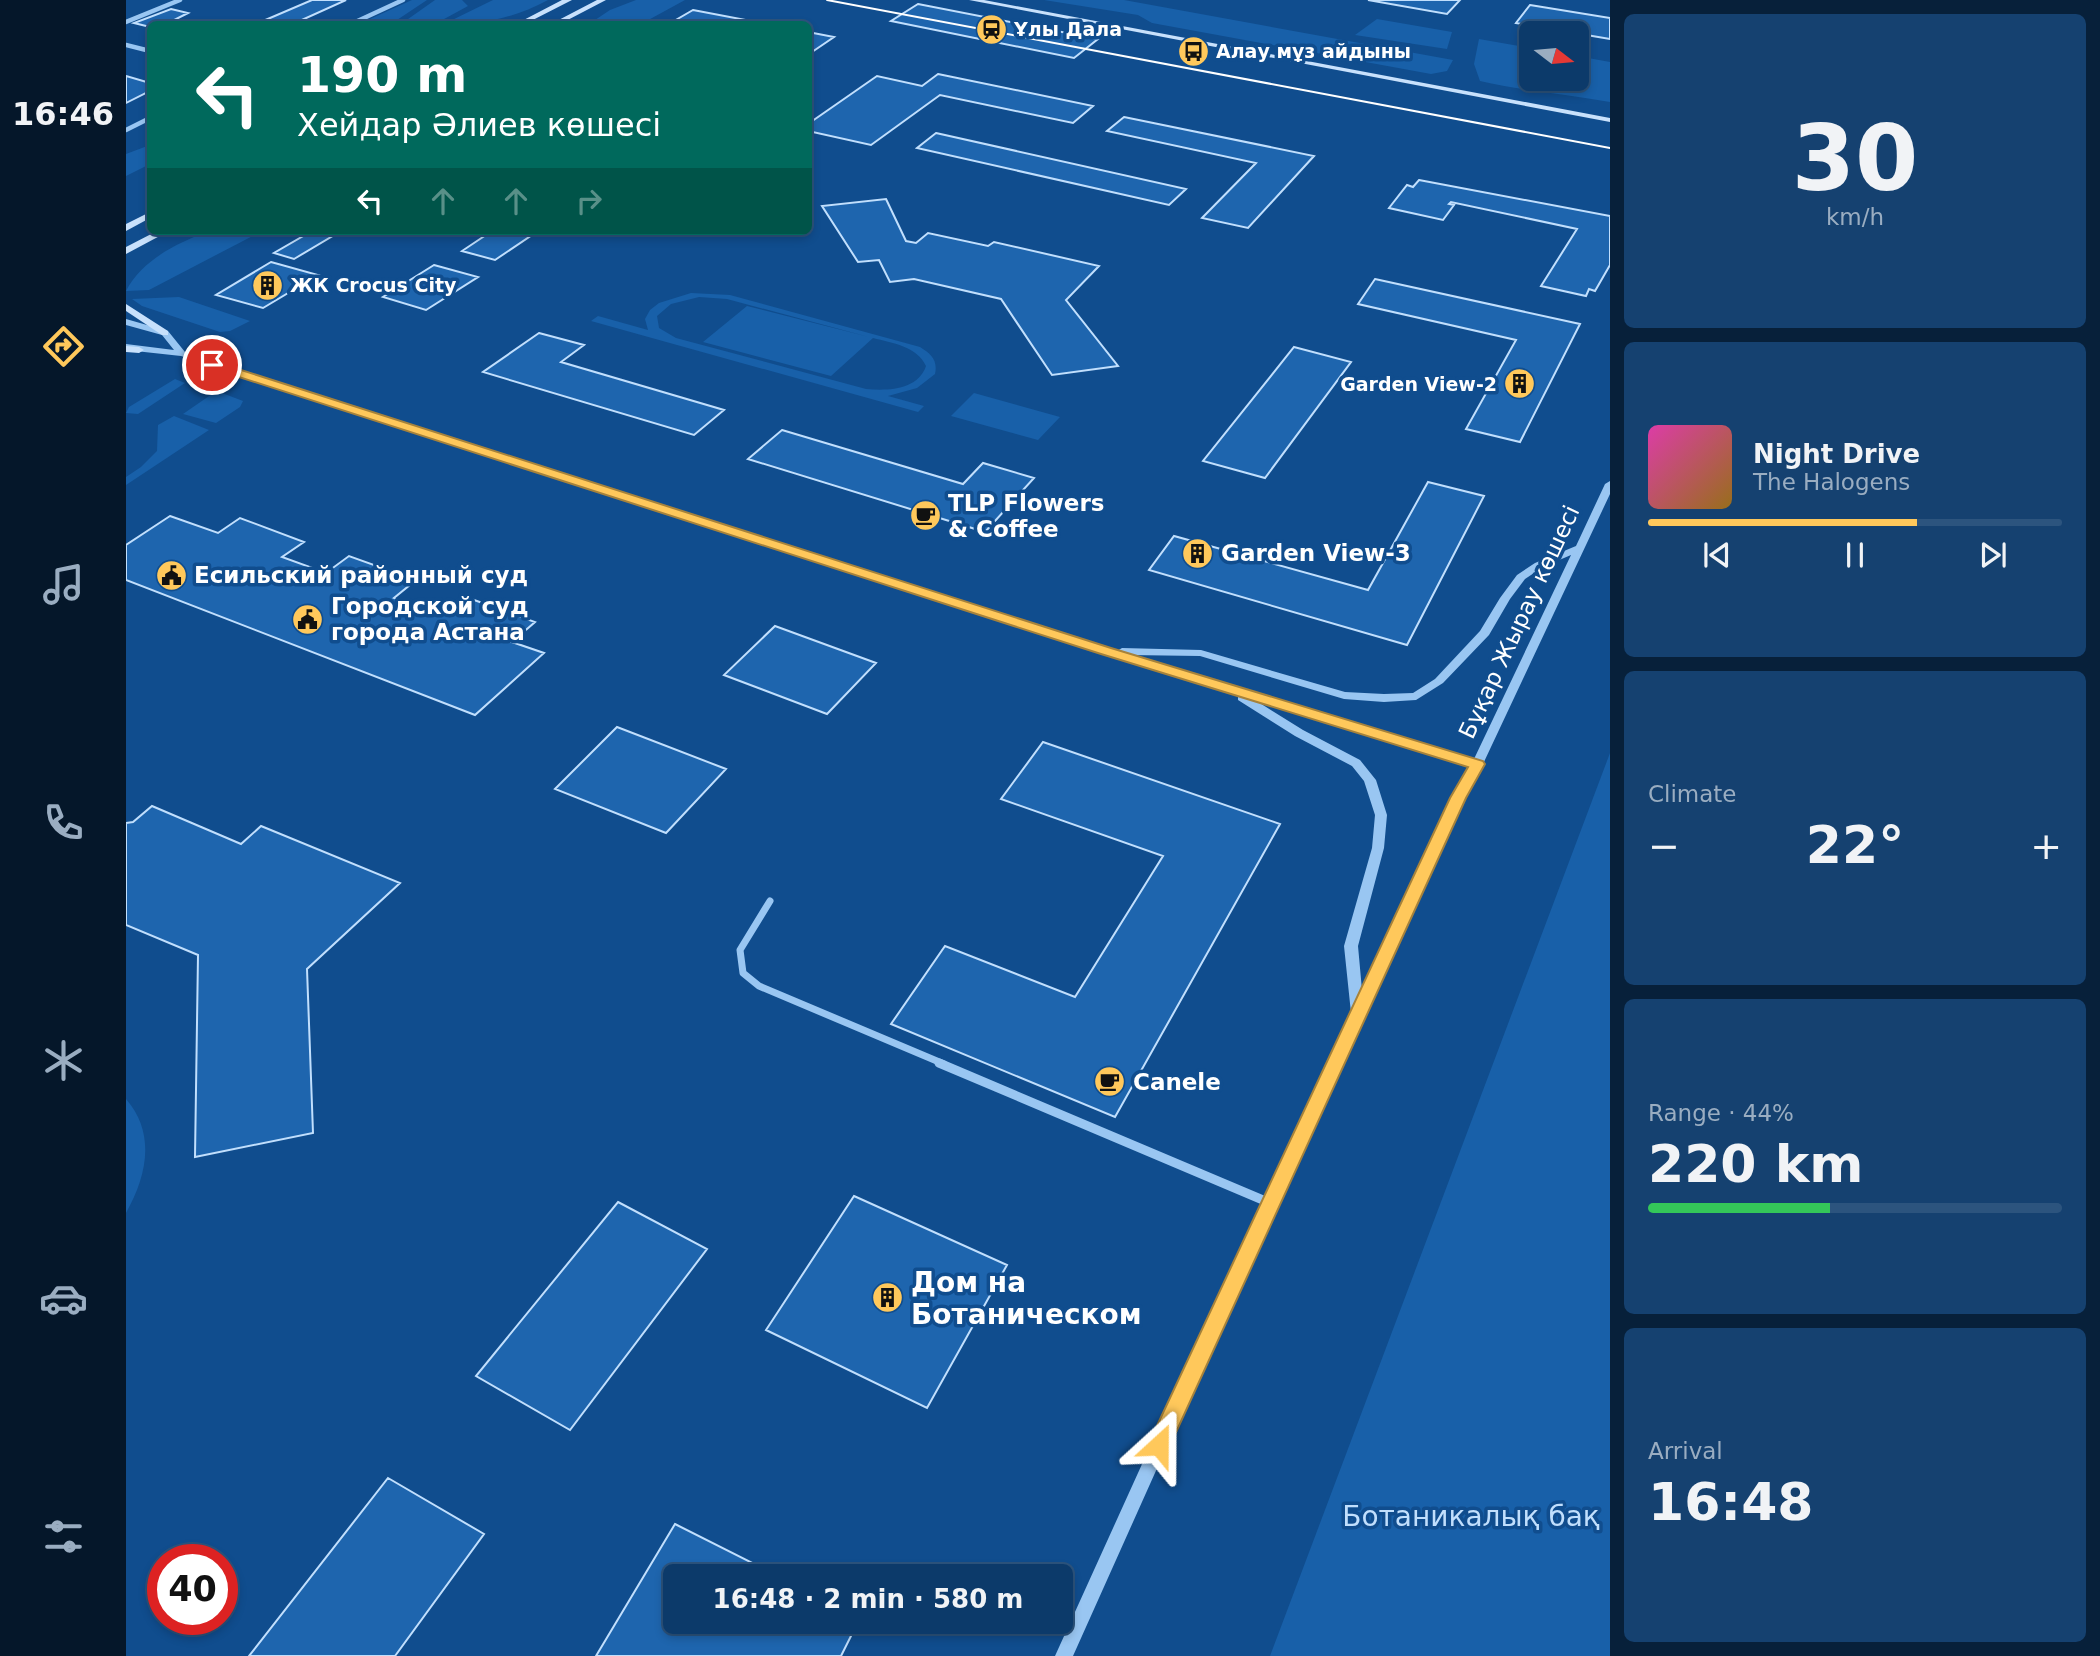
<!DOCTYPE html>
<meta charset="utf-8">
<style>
body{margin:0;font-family:"DejaVu Sans",sans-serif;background:#154170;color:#f1f3f6;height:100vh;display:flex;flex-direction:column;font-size:26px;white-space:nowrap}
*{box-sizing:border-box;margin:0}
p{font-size:23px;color:#9aadc1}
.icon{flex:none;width:38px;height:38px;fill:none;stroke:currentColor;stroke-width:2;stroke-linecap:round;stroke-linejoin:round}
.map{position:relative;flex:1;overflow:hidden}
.panel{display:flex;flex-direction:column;gap:14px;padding:14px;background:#07203a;width:490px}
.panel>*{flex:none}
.banner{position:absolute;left:21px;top:21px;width:665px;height:214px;border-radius:10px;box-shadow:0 4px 10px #0003,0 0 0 2px #2c547e;background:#00695c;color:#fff;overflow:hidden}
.needle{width:46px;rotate:106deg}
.controls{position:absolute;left:1393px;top:21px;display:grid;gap:14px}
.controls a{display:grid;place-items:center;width:70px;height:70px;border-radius:10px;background:#0c3a6a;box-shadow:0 4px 10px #0003,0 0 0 2px #2c547e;font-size:35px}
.speed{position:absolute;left:21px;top:1544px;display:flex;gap:14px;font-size:35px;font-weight:700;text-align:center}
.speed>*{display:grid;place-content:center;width:91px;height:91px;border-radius:50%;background:#0c3a6a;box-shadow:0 4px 10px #0003,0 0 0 2px #2c547e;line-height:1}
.speed .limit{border:10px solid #d22;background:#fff;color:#111}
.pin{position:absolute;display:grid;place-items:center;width:60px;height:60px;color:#fff;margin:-30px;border:4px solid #fff;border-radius:50%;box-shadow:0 2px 7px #0007}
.me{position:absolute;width:77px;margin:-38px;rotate:24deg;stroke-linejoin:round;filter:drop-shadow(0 0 5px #0008)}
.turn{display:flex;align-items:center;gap:24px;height:147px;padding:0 35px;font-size:32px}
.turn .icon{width:91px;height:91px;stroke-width:2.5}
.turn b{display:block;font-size:49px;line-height:60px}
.lanes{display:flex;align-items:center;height:66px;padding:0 35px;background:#0003;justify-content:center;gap:35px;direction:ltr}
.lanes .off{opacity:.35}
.big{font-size:52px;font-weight:700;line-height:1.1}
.panel .widget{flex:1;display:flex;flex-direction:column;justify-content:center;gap:10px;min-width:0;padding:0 24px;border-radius:10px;background:#154170}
.panel .dial{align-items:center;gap:0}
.dial b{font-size:91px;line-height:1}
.song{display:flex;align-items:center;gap:21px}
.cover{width:84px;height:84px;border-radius:10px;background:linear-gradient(135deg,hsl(320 70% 55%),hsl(40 70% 35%))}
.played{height:7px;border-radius:4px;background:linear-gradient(90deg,#ffc85b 65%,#2c547e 65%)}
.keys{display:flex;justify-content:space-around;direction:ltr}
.heat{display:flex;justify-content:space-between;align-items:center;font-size:38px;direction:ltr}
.charge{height:10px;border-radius:5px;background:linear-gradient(90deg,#34c759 44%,#2c547e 0)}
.trip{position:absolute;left:537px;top:1564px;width:410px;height:70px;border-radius:10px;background:#0c3a6a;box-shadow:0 4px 10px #0003,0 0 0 2px #2c547e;font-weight:700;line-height:70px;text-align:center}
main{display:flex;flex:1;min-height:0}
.tab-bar{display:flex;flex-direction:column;width:126px;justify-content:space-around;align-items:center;background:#05172a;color:#9aadc1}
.tab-bar .icon{width:49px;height:49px}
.tab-bar .selected{color:#ffc85b}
.tab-bar b{font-size:32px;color:#f1f3f6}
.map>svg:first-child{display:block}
</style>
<main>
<nav class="tab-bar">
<b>16:46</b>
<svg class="icon selected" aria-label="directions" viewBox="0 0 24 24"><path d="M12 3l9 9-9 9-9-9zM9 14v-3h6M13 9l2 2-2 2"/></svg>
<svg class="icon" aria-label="music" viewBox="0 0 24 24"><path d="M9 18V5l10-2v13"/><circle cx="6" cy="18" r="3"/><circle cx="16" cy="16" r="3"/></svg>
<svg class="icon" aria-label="phone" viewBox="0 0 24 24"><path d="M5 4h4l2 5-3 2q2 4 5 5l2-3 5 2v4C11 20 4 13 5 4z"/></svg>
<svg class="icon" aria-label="climate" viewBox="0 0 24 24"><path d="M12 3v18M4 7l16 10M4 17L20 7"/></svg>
<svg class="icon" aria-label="car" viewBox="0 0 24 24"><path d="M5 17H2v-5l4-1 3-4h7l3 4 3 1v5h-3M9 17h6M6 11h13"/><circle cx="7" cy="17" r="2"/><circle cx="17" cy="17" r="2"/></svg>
<svg class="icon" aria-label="filters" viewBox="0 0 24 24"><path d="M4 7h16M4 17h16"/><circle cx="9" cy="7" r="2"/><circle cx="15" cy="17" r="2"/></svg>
</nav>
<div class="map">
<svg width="1484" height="1656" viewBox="0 0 1484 1656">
<rect width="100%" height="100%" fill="#104d8e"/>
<!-- green -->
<path fill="#1860a9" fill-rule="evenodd" d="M286,0H301L265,24H233Z
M309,0H336L342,6L309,24H275Z
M367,0H422C389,18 355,25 318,24Z
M510,0H559L515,24H463L484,10Z
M918,0H998L1327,60L1321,71L1305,74L1026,23L1012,15Z
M1251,19L1326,32L1321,49L1229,35Z
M1353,39L1405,48V79H1451V56L1484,62V102C1440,94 1397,91 1354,81L1348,64Z
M24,145V164L0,176V154Z
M83,231H136L23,290L0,291C16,260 51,243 83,231Z
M565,293L604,295L794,347C805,354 812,360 809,374L791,388L762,396L798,406L792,412L465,321L472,316L522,330L519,319L524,310L533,303ZM573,297L601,299L743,337L621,306L577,342L705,376L747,338C766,343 791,346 800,366C792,390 762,391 740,389L550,338L533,328L531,316L545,304Z
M53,297L124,321L104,331L94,332L16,306L6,299Z
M49,379L59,383L12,414L0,413L3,407Z
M96,393L117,401L114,407L90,423L57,414L86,394Z
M848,393L934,417L912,440L825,416Z
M48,416L83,430L0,485V477L15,467L31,451L32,425Z
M1484,753V1656H1144Z
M0,1099C30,1133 21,1176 0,1213Z"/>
<!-- building -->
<path fill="#1e65ae" stroke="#c1dffd" stroke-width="2" d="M186,0H220L167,24H130Z
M1242,0H1334L1321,14Z
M792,4L972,39L948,58L765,21Z
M1404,5L1484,18V39L1390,23Z
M45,9L62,13L48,20L68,24H24V27L8,23Z
M567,10L641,24H543Z
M682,32L708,37L686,52L682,51Z
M812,74L967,106L947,123L814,95L745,145L682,131V124L751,76L796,86Z
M0,76L24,83V91L0,103Z
M998,117L1188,156L1122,228L1076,218L1130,163L981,131Z
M810,133L1060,189L1043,205L791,148Z
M1293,180L1484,216V265L1469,291L1463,289L1460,296L1415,286L1451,229L1325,202L1323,204L1328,205L1317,220L1263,208L1281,185L1287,187Z
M760,199L780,241L790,243L802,233L862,246L868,242L973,266L940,300L992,366L926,375L875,299L788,279L764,282L753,260L732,262L696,206Z
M186,231H215L168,259L148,253Z
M366,231H412L369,260L336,251Z
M145,262L192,275L137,308L90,295Z
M308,265L352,277L300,310L257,297Z
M1249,279L1454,324L1394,442L1340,429L1390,340L1232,304Z
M413,333L458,345L435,362L598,410L568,435L357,372Z
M1168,347L1225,362L1139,478L1077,461Z
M656,430L837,484L857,463L908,478L859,532L622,459Z
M1302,482L1358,496L1281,645L1023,570L1048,536L1242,590Z
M44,516L92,533L114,518L178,542L156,557L200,573L223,556L290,580L268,598L313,615L337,596L409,622L386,642L418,653L349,715L0,580V545Z
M649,626L750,663L701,714L598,675Z
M491,727L600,769L540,833L429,789Z
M917,742L1154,824L989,1117L765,1024L819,946L949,997L1037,856L875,799Z
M26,806L115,844L135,826L274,883L181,969L187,1133L69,1157L72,955L0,925V823L7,822Z
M728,1196L881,1265L801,1408L640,1330Z
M492,1202L581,1249L444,1430L350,1376Z
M262,1478L358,1534L269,1656H123Z
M549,1524L654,1577H550V1622H732L715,1656H470Z"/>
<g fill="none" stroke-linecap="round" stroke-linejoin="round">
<!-- minor-far2 -->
<path stroke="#99c6f2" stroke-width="4.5" d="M0,22L54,0
M225,24L277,0
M0,45L24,51
M0,130L24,118"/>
<!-- minor-far1 -->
<path stroke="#99c6f2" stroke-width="7" d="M644,901L614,950L617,973L633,986L818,1064"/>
<!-- minor -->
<path stroke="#99c6f2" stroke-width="9" d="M813,1063L1144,1203"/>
<!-- tertiary -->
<path fill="#99c6f2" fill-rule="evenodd" d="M0,319L42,331L59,352L984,649L991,651L996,648L1075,650L1219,692L1258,694L1287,693L1309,679L1354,631L1374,598L1391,575L1409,563L1450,546L1479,484L1484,481V494L1357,764L1338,798L1106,1301L947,1656H929L1090,1301L1225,1013L1218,946L1246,848L1249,815L1238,781L1226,766L1169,736L1112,700V695L976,653L55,356L0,350V344L48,350L36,335L0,325ZM1445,555L1348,759L1003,655L1074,656L1218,699L1258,702L1290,700L1317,683L1363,635L1384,599L1399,579L1417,567ZM1129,700L1344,766L1326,798L1236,990L1232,946L1258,848L1261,815L1250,780L1234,760L1177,730Z"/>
<!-- secondary -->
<path fill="#c8e1fc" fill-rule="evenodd" d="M436,0H446L399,24H390Z
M471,0H480L434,24H425Z
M843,0H858L1484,118V122Z
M24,212V218L0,231V224Z
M31,231H43L0,254V247Z
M0,304L42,331V335H36L0,311Z
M0,346L13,347L18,350L13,353L0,352Z"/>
<!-- tram -->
<path stroke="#fff" stroke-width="2" d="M701,0L1484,148"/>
</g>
<!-- route -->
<path fill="#ffc85b" stroke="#a6823b" stroke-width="2" d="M82,362H90L985,648L1357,761L1359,764L1340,798L1041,1452L1033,1455L1025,1452L1022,1445L1324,798L1342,767L975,654L82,367Z"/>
<!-- icons -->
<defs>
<symbol id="station-disc" viewBox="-11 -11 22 22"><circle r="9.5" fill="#ffc85b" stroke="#104d8e"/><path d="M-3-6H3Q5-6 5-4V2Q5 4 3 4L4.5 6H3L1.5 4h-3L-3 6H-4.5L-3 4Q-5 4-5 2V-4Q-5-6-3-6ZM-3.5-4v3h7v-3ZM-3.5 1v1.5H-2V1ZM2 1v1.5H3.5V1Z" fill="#111"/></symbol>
<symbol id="bus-disc" viewBox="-11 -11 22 22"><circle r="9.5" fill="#ffc85b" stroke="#104d8e"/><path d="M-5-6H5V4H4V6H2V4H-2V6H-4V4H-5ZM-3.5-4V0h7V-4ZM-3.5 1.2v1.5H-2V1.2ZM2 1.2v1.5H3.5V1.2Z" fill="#111"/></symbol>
<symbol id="building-disc" viewBox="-11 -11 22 22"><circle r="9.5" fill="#ffc85b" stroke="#104d8e"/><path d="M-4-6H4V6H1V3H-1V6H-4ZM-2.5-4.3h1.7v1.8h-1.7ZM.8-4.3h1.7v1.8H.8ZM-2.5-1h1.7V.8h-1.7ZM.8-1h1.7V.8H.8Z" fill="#111"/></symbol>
<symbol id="cafe-disc" viewBox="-11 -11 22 22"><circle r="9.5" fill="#ffc85b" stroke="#104d8e"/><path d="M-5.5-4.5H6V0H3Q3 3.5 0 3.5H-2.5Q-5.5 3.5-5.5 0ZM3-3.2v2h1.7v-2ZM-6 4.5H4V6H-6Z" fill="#111"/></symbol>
<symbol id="civic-disc" viewBox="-11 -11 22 22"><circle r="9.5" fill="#ffc85b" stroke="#104d8e"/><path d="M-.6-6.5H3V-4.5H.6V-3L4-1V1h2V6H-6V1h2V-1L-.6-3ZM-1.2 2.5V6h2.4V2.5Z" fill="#111"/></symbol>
</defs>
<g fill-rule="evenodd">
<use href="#station-disc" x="848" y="12" width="35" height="35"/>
<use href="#bus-disc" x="1050" y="34" width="35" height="35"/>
<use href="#building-disc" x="124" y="268" width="35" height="35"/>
<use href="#building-disc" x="1376" y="366" width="35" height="35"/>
<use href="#cafe-disc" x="782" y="498" width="35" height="35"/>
<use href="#building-disc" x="1054" y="536" width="35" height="35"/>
<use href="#civic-disc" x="28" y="558" width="35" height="35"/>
<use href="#civic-disc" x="164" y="602" width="35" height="35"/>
<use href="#cafe-disc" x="966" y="1064" width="35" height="35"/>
<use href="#building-disc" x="744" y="1280" width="35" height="35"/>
</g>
<g text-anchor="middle" stroke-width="7" stroke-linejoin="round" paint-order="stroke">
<!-- far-poi labels -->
<g font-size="19" font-weight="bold" fill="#fff" stroke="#104d8e" text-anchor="start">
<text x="888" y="36">Ұлы Дала</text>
<text x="1090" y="58">Алау мұз айдыны</text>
<text x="164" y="292">ЖК Crocus City</text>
<text x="1371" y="391" text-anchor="end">Garden View-2</text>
</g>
<!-- poi labels -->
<g font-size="23" font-weight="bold" fill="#fff" stroke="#104d8e" text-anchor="start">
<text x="822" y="511">TLP Flowers<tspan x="822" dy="26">&amp; Coffee</tspan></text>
<text x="1095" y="561">Garden View-3</text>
<text x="68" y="583">Есильский районный суд</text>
<text x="205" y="614">Городской суд<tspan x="205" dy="26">города Астана</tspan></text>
<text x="1007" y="1090">Canele</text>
</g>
<!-- street labels -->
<g font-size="23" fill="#fff" stroke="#104d8e">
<text transform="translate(1393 622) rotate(-65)" y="8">Бұқар Жырау көшесі</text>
</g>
<!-- near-poi labels -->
<g font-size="28" font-weight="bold" fill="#fff" stroke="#104d8e" text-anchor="start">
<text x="785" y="1292">Дом на<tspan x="785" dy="32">Ботаническом</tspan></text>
</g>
<!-- near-park labels -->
<g font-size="28" fill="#c1dffd" stroke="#104d8e">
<text x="1345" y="1526">Ботаникалық бақ</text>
</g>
</g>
</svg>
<div class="controls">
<a><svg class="needle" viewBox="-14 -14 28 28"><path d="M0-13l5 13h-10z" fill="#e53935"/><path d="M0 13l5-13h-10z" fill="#9aadc1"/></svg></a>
</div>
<div class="speed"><div class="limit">40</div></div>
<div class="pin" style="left:86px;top:365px;background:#d93025"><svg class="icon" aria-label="arrive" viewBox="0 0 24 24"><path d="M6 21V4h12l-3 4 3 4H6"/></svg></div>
<svg class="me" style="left:1033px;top:1445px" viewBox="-20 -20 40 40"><path d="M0-17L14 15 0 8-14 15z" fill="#ffc85b" stroke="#fff" stroke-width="4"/></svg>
<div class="trip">16:48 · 2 min · 580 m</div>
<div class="banner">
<div class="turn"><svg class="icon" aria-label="left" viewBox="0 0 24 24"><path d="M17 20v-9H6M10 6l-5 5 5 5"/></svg><div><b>190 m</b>Хейдар Әлиев көшесі</div></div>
<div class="lanes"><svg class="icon" aria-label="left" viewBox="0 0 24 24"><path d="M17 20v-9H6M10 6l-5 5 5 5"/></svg><svg class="icon off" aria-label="ahead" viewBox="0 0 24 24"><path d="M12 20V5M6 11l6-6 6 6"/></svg><svg class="icon off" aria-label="ahead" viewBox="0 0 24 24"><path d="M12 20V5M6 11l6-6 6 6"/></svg><svg class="icon off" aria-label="right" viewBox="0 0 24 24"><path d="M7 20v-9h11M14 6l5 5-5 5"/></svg></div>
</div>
</div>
<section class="panel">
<div class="widget dial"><b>30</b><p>km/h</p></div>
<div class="widget">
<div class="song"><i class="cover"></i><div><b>Night Drive</b><p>The Halogens</p></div></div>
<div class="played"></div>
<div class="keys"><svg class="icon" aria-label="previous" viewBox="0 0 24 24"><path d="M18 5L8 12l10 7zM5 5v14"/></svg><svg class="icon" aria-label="pause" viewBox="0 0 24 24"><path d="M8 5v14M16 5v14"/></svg><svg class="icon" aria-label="next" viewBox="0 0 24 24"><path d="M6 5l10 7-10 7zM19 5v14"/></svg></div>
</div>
<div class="widget"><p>Climate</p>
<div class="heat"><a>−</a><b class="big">22°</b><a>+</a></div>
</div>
<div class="widget"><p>Range · 44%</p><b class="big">220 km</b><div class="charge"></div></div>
<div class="widget"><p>Arrival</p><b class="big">16:48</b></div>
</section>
</main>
